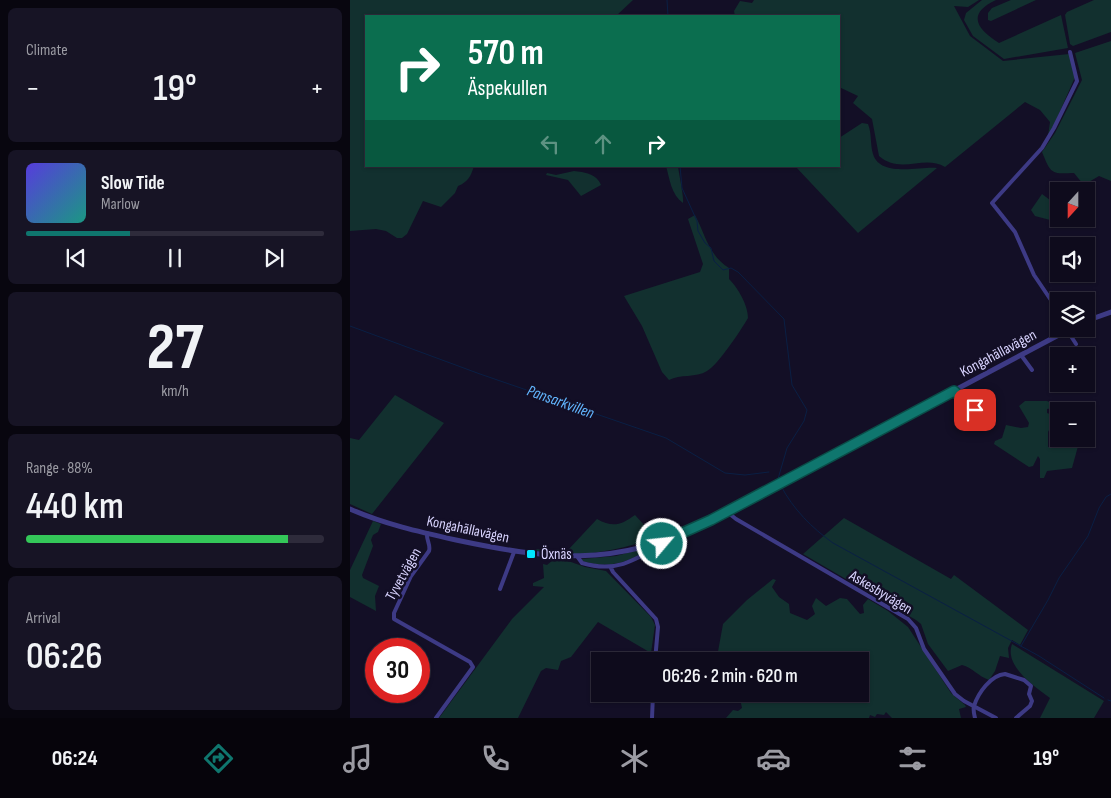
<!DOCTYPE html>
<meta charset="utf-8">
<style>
body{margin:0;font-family:"Sofia Sans Condensed",sans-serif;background:#171425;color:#f1f3f6;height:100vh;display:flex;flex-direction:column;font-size:19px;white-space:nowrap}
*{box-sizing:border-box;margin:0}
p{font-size:16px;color:#9b9ba3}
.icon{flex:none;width:28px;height:28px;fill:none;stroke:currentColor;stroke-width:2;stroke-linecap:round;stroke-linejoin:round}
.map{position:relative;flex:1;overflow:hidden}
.panel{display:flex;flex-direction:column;gap:8px;padding:8px;background:#08060f;width:350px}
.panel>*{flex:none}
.top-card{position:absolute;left:15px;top:15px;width:475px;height:152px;border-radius:0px;box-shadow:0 1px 4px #0004,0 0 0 1px #2e2b3b;background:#0b6e4f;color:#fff;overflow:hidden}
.needle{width:32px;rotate:201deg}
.fabs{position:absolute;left:700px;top:182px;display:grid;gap:10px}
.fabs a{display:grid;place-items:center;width:45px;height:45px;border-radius:0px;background:#0e0b1c;box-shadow:0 1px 4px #0004,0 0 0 1px #2e2b3b;font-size:25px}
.speed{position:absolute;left:15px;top:638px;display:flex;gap:10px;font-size:25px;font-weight:700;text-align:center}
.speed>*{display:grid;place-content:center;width:65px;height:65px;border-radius:50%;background:#0e0b1c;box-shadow:0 1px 4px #0004,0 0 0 1px #2e2b3b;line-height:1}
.speed .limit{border:8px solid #d22;background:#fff;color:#111}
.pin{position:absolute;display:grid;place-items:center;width:42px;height:42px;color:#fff;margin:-21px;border-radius:10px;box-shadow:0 2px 8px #0006}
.me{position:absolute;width:55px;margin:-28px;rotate:62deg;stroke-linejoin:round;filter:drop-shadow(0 0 4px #0008)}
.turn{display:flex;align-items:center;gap:18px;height:105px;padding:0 20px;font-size:22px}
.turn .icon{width:65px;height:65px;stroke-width:2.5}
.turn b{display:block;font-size:35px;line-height:42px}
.lanes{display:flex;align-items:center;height:48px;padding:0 20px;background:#0003;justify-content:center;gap:25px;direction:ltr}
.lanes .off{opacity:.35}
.big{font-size:38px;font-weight:600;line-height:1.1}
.panel .card{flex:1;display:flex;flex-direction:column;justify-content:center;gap:8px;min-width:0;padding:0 18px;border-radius:8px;background:#171425}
.panel .dial{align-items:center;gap:0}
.dial b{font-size:65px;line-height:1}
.song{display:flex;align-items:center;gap:15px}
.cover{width:60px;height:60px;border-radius:8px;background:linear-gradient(135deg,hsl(250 70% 55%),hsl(170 70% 35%))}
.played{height:5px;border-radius:2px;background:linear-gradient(90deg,#0f766e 35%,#2e2b3b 35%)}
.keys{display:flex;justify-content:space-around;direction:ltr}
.heat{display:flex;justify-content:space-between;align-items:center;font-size:28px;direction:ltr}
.charge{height:8px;border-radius:4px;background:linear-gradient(90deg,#34c759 88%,#2e2b3b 0)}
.trip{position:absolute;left:241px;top:652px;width:278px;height:50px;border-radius:0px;background:#0e0b1c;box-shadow:0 1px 4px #0004,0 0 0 1px #2e2b3b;font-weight:600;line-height:50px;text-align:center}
.tabs{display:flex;height:80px;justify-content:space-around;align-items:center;background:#06040b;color:#9b9ba3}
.tabs .icon{width:35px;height:35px}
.tabs .selected{color:#0f766e}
.tabs b{font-size:22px;color:#f1f3f6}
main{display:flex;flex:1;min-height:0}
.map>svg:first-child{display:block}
</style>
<main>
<section class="panel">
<div class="card"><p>Climate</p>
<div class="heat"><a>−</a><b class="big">19°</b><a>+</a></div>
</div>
<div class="card">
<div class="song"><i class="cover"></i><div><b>Slow Tide</b><p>Marlow</p></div></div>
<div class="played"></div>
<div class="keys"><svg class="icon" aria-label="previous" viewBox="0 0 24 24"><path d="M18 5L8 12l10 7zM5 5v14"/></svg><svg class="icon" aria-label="pause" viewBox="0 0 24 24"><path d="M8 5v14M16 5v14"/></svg><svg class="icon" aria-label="next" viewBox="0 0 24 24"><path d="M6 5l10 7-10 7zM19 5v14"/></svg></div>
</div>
<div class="card dial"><b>27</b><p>km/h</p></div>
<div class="card"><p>Range · 88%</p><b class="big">440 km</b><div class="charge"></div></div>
<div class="card"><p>Arrival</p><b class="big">06:26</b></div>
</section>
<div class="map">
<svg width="761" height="718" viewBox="0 0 761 718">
<rect width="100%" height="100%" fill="#130f26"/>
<!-- green -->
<path fill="#12302f" d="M0,0H283L266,16H16V166H124C121,176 118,182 108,186L105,193L91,207L73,201L57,234L52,238H47L36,231L26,229L0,231Z
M404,0H629L618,7L604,6L620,36L653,61L719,54L725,77L704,125L698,136L700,122L690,110L675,102L595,167C574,154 551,175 529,156L522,119L503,103L508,96L489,87V16H385L384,11L390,1L402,3Z
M632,0H646C616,14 627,29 649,43L711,15L718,48L654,59L623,36L614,20L616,13Z
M661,0H686L641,21L638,20V13L642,8Z
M744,0H761V32L723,46L720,44L715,15L717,12Z
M761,41V181L749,176L737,183L740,194L736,199V191H723L733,184L724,173C701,174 701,174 692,152L705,133L732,80L725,53Z
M512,123L518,124C522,134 520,144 523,154C530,178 571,166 587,168L508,233L445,166H489V138Z
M316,166H328C329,175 334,197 333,203C321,194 320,180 316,166Z
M224,171C234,172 247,174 251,185L231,196L218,180L196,175L197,173L206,175Z
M692,194L704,203L709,200V217L704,221L685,216L681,210Z
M345,215C355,234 359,256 379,268V279C388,288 398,305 398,318C391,330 368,365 357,371C346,378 330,374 319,380L312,372L292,326L274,296L350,272L353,264L338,219Z
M45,395L94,423L22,514L0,504V438L9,440Z
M675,401H697L704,404V408L697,409V413L703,415L705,419L698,432V447H709L712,444V439H730L722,468L697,471L694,478H690V459L688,456L683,466L679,467L644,444L645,441L652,438L656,425L671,428L678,427L679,423L669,406Z
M285,515L306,538C269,550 217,562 179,549L218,550L247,519C263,528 271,525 285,515Z
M494,518L601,579L604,575L678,630L670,645L662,640L658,648L659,658L650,656L645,671L639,680C628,676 623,668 612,665L598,671L578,644L571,624L566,620L453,554Z
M23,521L31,524L28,532L23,535L21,540L23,546L12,575L13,578L29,586L25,596L26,611L0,597V570Z
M303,546L305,547C279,561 262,570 232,561V559L266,556Z
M203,560L221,562L235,567L256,571L301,617L305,625L301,653L248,622L221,657L211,661L208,670L196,668L191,671L168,718H89L162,619L194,587L183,586V583L194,578L193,564L197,565Z
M423,579L426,580L422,587L429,597L439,604L440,613L457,620L465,614L462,606L466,598L476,606L490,598L497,599L510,614L514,613L513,605L518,599L538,611L558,627L601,693L615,705L616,707L609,709L611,718H542L536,712L534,715L527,714L525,717L520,715L519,718H376L383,710L388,711L392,708L389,694H510V661H374L367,657L373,624L397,600Z
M662,644L754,701L744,718H690L700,698C684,686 654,666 662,644Z"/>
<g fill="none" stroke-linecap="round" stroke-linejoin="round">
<!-- stream -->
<path stroke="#0a1f44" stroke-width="1" d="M317,0L318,16
M330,166L332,188L347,221L348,231L355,243L361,248L364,261L373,270L381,268L388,272L434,319L442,385L457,410L454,421L437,448L428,479
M0,326L130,374L316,438L375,473L395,475L419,472
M431,486C443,509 462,528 483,543L689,656L754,698
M671,646L698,600L709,578L738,536L749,508L756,497L761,494
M758,700L761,701"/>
<!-- minor -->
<path stroke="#3d3a85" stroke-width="4" d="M709,312L684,275L665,232L642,203L692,148L704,128L727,81L720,52
M732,329L736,333
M717,330L726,344
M671,355L682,370
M604,391L625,410
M376,511L386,519L558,619L566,628L574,649L605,694L614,701L646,718
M77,533C76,540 81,545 79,551L61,576L44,613V619L120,662L123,667L86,718
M227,556L232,563C265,573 284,561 312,544V542
M261,568L263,572L306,619L308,627L305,661
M150,589L164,552
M302,718L303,694
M625,718C624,714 623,709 624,706C628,693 641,675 655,674L674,680L681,686L679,694L682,701L680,706L666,718"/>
<!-- tertiary -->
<path stroke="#3d3a85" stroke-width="5" d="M736,321L761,312
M0,509C34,524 70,532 106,540C196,559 265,568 351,525L720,329"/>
</g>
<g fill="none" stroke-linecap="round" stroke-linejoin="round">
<defs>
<path id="route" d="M312,544V542L361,520L604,391L625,410"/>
</defs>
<!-- route casing -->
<use href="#route" stroke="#0a4d48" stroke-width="12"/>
<!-- route -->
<use href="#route" stroke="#0f766e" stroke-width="9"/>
</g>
<!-- markers -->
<rect fill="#00e5ff" stroke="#130f26" stroke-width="2" x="176" y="549" width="10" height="10" rx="2.5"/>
<g text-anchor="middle" stroke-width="5" stroke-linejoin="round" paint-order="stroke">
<!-- street labels -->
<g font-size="15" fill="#d9d4ff" stroke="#130f26">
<text transform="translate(648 353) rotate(-28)" y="5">Kongahällavägen</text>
<text transform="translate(118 529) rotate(12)" y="5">Kongahällavägen</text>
<text transform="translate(53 574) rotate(-61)" y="5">Tyvetvägen</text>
<text transform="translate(531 592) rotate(31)" y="5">Askesbyvägen</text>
</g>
<!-- poi labels -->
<g font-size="15" fill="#d9d4ff" stroke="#130f26" text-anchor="start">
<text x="191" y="559">Öxnäs</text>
</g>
<!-- water labels -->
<g font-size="16" font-style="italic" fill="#62b6ff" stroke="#130f26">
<text transform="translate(211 401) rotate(20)" y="6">Pansarkvillen</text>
</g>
</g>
</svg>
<div class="fabs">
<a><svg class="needle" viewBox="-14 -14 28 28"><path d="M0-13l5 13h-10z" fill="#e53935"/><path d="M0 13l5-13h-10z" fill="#9b9ba3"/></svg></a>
<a><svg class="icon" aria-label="sound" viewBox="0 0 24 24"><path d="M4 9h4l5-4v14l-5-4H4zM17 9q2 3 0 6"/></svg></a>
<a><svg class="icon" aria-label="layers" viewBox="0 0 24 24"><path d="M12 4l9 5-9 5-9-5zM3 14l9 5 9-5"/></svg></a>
<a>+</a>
<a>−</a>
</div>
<div class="speed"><div class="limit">30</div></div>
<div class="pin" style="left:625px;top:410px;background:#d93025"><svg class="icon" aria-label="arrive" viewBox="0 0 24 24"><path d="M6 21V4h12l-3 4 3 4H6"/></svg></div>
<svg class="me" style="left:312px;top:544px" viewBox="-20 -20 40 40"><circle r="17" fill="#0f766e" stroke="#fff" stroke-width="3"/><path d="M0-11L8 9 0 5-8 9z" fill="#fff"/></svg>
<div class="trip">06:26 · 2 min · 620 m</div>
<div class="top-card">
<div class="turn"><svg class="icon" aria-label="right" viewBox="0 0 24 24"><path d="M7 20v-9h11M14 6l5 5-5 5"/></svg><div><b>570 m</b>Äspekullen</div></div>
<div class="lanes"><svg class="icon off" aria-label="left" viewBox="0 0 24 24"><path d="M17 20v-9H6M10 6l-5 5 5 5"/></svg><svg class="icon off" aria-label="ahead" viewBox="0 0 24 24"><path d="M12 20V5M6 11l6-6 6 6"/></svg><svg class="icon" aria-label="right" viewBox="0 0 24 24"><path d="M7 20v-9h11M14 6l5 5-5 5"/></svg></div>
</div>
</div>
</main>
<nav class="tabs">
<b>06:24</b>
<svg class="icon selected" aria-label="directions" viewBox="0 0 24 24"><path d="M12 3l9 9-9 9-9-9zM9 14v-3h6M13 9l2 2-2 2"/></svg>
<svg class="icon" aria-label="music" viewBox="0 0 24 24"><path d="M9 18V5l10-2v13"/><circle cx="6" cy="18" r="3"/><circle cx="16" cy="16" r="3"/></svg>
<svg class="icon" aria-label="phone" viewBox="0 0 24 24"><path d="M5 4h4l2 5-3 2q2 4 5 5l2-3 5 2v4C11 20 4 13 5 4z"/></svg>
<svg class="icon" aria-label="climate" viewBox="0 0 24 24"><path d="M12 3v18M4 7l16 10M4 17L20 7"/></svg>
<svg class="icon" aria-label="car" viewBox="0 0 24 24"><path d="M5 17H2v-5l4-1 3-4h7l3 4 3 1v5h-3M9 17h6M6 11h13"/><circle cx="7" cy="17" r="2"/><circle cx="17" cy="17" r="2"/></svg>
<svg class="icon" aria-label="filters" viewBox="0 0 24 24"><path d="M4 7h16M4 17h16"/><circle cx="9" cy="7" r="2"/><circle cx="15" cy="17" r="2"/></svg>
<b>19°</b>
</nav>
